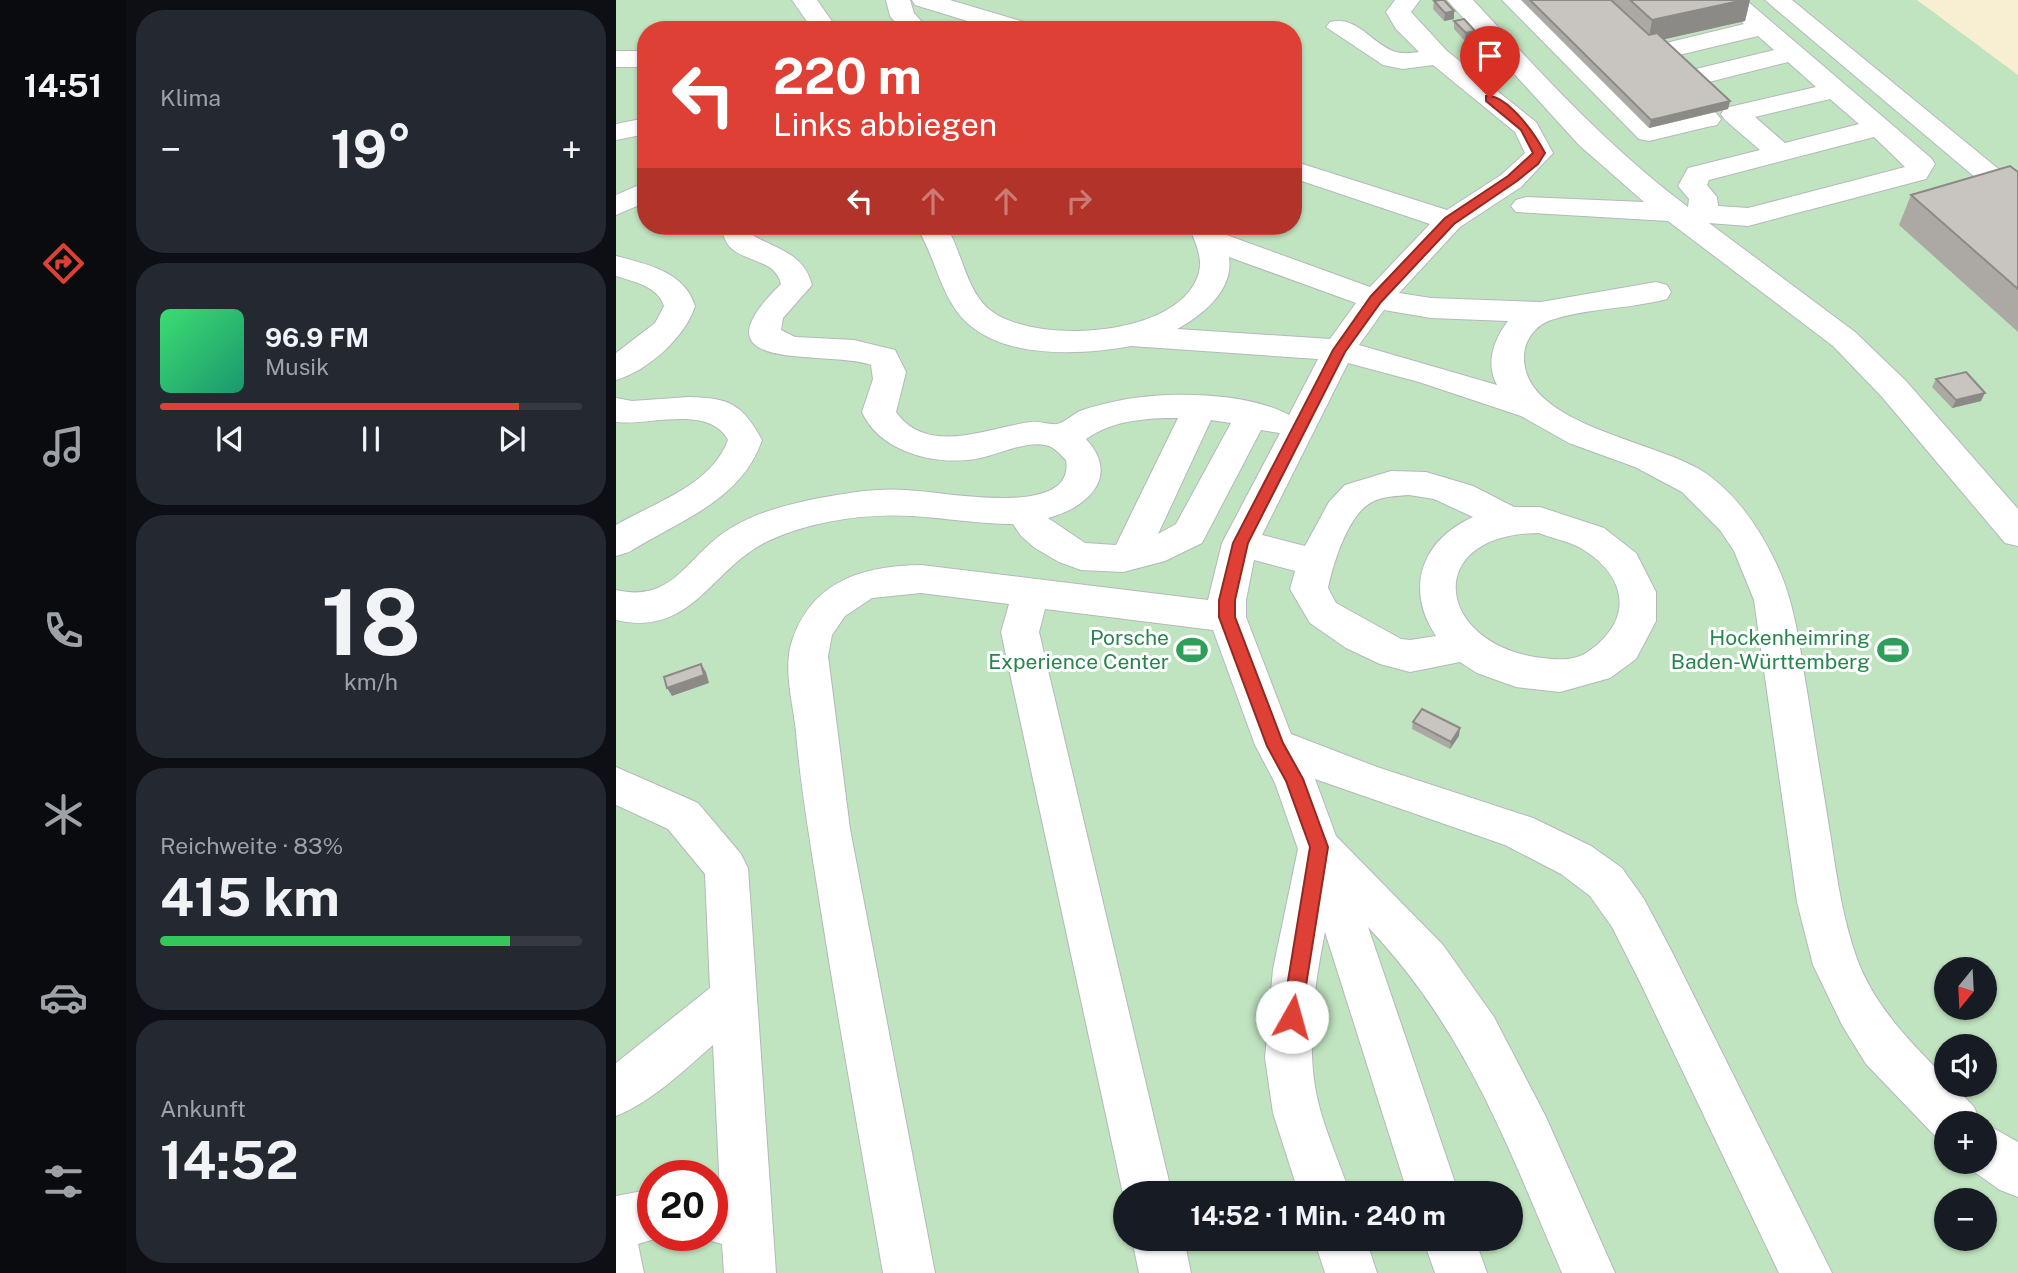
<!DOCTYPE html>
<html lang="de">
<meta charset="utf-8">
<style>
body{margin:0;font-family:"Public Sans",sans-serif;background:#242831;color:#f1f3f6;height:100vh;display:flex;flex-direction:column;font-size:26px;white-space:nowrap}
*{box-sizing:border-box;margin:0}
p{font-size:23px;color:#9ea1a6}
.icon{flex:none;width:38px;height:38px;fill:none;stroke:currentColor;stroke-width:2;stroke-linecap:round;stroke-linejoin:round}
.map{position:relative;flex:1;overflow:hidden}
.side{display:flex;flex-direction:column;gap:10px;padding:10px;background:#0d0f14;width:490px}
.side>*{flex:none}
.hud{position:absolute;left:21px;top:21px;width:665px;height:214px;border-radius:28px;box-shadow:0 2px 5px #0004;background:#df4035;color:#fff;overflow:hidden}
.needle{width:46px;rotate:198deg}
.buttons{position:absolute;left:1318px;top:957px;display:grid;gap:14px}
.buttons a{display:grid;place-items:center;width:63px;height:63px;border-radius:50%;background:#171b24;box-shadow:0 2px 5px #0004;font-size:35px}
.speed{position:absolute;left:21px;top:1160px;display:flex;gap:14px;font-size:35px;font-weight:700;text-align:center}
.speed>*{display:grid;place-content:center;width:91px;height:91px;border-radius:50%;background:#171b24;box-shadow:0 2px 5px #0004;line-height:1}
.speed .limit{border:10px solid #d22;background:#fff;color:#111}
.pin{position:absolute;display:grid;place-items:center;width:60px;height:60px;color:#fff;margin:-72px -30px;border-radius:50% 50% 50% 0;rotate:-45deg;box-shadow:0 0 7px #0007}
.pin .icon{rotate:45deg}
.me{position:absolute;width:77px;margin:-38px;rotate:7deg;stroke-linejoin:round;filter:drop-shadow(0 0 5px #0008)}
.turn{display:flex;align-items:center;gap:24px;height:147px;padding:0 21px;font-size:32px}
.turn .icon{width:91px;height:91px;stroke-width:2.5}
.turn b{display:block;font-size:49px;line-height:60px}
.lanes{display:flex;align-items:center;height:66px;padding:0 21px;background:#0003;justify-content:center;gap:35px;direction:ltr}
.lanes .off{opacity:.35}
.big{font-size:52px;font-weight:700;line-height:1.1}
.side .widget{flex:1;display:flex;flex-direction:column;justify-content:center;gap:10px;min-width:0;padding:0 24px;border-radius:28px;background:#242831}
.side .dial{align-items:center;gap:0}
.dial b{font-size:91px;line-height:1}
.song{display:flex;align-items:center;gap:21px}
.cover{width:84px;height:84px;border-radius:10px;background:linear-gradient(135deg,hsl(140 70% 55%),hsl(160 70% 35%))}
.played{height:7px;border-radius:4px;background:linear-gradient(90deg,#df4035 85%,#363941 85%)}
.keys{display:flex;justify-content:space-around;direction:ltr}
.heat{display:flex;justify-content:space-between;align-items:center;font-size:38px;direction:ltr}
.charge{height:10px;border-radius:5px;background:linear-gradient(90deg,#34c759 83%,#363941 0)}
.trip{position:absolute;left:497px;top:1181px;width:410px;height:70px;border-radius:35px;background:#171b24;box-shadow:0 2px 5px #0004;font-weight:700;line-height:70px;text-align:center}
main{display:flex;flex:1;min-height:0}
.tabs{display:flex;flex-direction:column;width:126px;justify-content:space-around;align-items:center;background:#090b0e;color:#9ea1a6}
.tabs .icon{width:49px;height:49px}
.tabs .selected{color:#df4035}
.tabs b{font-size:32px;color:#f1f3f6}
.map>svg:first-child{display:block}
</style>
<main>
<nav class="tabs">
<b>14:51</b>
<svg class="icon selected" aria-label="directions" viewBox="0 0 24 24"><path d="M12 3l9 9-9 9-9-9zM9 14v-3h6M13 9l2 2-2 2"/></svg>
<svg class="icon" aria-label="music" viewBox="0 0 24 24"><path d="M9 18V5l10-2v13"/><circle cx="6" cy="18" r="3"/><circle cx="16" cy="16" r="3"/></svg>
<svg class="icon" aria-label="phone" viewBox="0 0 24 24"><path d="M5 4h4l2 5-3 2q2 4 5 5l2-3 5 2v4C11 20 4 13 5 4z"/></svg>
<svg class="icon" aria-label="climate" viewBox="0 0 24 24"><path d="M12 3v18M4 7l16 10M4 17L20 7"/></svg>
<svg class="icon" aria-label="car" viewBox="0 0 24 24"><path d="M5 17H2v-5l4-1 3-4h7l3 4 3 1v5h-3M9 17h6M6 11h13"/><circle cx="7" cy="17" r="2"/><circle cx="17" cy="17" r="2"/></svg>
<svg class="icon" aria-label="filters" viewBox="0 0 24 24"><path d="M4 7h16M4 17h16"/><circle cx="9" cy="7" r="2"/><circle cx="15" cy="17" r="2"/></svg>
</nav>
<section class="side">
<div class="widget"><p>Klima</p>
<div class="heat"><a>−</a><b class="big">19°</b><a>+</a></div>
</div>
<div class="widget">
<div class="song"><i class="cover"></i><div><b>96.9 FM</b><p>Musik</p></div></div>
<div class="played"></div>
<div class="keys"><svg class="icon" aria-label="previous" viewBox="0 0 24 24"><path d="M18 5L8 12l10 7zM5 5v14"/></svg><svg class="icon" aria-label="pause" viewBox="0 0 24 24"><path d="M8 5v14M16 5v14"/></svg><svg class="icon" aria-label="next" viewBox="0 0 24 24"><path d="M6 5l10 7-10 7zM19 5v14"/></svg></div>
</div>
<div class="widget dial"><b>18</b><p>km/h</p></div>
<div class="widget"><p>Reichweite · 83%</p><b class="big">415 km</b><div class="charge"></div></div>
<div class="widget"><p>Ankunft</p><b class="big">14:52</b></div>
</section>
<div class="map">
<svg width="1402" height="1273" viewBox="0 0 1402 1273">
<rect width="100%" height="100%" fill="#eceae2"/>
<!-- green -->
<path fill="#c0e3c0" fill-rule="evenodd" d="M0,0H1402V1273H0ZM30,30H677V226H30ZM1330,970H1368V1008H1330ZM1330,1046H1368V1085H1330ZM1330,1124H1368V1162H1330ZM37,1176H96V1236H37ZM509,1194H894V1239H509ZM1330,1200H1368V1239H1330Z"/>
<!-- sand -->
<path fill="#f8eed2" d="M1301,0H1402V75Z"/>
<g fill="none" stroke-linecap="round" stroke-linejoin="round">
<defs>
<path id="minor" d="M176,0H201L222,30H197Z
M270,0H294L298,13L313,30H286L274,16Z
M296,0H334L408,22L412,27L411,30H381L299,5Z
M779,0H804L795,12L831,51L920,122L937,153L905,187L844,227L783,293L815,298L925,302L1040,282L1051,285L1055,292L1051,299C1013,309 972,308 935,320C920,325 908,340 908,357C907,426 1042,440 1091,474C1121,496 1141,525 1157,557C1179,599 1183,644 1191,691C1199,740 1207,790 1215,839C1221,879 1227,920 1241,959C1259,1007 1295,1043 1330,1078V1085H1337L1358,1107L1365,1124H1330V1144L1324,1141L1250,1064L1226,1025L1197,965L1181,902L1138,600L1118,551L1104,530L1066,492L1019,467L953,443L905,416L803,382L732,363L646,535L689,546L713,502L729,485L775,471L810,472L857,486L898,507H924L988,528L1020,553L1040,592V621L1020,659L994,678L944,692L900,687L861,673L844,662L794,672L764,664L730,648L694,623L674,589L679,571L638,560L630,600V617L675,734L761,767L917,818L975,846L1006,868L1028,899L1056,952L1216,1273H1163L1024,982L996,927L974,896L945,874L889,845L699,779L720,836L827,945L878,1017L930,1117L999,1273H946C891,1145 850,1030 752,927L843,1194H792L709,932C699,982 691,1036 699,1087C705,1123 722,1158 734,1194H683L657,1113L649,1058L657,969L682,849L659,783L639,745L597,630L429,609L423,632L556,1194H509V1203L385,632L393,604L305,593L256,598L229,616L216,635L212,656L234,829L319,1273H267C246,1152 224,1032 205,911C196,852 185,792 180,732C177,702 166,667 177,638C198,580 248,566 305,565L592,600L606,543L664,433L645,430L586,543L549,561L507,572L465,570L443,562L419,548L405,536L397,524C363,524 330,518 296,516C249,513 196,521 154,540C95,567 77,638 0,620V590C59,604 71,554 115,528C153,505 205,497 248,491C266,489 284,489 302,491C333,493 460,518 450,460C445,455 440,449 433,446C413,439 384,454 364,458C323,467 264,453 246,412L257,379L255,365C210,349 71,376 165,284C159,259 130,263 114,247C109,242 107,233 104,226H134L138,236C163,250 188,254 196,285L167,318L165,330L179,337L238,340L279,350L290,372L280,412C312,457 373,427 415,422C424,421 433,425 441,424C448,423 457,414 464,411C477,406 492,403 506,400C552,391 631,392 673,415L702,359L515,346C459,356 369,361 336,304C321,279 316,251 300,226H330C346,251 350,291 374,310C419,346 567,337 583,272C587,256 578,240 573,226H603L605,233L754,287L814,224L677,178V161L831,210L885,175L909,153L899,132L817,65L787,69L767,65L710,27L714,22C742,15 756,45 780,52C787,54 796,53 803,52L780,29L770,12ZM613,257L740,303L714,339L561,329C587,315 618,290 613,257ZM768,310L815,318L892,321C878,339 869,363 881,385L743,345ZM562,418L500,545L469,543L432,518C471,508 505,477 470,439C497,420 530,418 562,418ZM595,420L615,423L560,524L542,534ZM793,495L818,499L857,517C806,540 788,588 820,636L794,640L785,639L720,603L712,588C717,564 732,514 756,502C767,496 780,496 793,495ZM923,533C935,538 951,541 963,547C1011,575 1019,618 973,651C960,661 942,660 927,658C819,646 804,534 923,533Z
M831,0H857C925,73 991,147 1072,207L1073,199L1062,186L1072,168L1144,150L1109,120L1105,114L1109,108L1200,87L1172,62L1089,83L1080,81L1076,75L1080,69L1158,50L1142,36L1059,56L1050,53L1046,48L1050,43L1128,24L1103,0H1130L1315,158L1319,164L1310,179L1132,226L1093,223L1239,332L1290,381L1402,509V546L1389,543L1266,397L1217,346L1052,221L900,212L895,206L900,200L910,197L1028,202L963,145ZM1214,99L1243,124L1169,143L1139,117ZM1258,137L1289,167L1132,208L1102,206L1101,197L1091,185L1093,180Z
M886,0H912L1039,123L1073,115L1077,109C1090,106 1097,108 1105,119L1101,125L1091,127L1033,141L1023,139Z
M1149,0H1176L1402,185V208L1392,205Z
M0,51H30V67H0Z
M30,118V134L0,140V124Z
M30,182V202L0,215V195Z
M0,256C31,264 69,272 79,306C69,338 31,371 0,380V353L39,323L48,306C42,286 18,282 0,276Z
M73,397C114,398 126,404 146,440C125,501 64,520 13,552L0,556V525C39,502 95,486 112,440C93,404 34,426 0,422V398L16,401Z
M0,767L82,803L125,854L132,868L160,1273H108L106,1244L78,1236H96V1192L104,1193L97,1045C67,1071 37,1101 0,1116V1063L94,988L89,874L52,829L0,805Z
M1368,1123L1402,1142V1197L1384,1190L1350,1166L1349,1162H1368Z
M37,1189V1236H49L22,1244L28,1273H0V1196Z
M516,1239H568L575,1273H523Z
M698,1239H750L761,1273H709Z
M807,1239H859L871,1273H819Z"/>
</defs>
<!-- minor casing -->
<use href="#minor" stroke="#b5b8bc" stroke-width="2"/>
<!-- minor -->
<use href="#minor" fill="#fff" fill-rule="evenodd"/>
</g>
<!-- wall -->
<path fill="#aca9a5" d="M905,0H1134L1129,21L1048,39L1114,101L1112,109L1033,128Z
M818,1L838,19L828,21L817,9Z
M838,21L859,39L849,41L838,29Z
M1402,172V332L1283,225L1295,195Z
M1320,379L1365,401L1336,408L1316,387Z
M797,722L843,736L834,749L796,729Z"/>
<!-- shaded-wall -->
<path fill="#8c8a86" d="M1128,0H1134L1129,21L1032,43L1036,20Z
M838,11V19L828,21L829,13Z
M859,31V39L849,41L850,33Z
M1114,101L1112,109L1033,128L1035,120Z
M1369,393L1365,401L1336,408L1340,400Z
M85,664L90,672L93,683L56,696L51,688Z
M844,728L843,736L834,749L835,742Z"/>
<!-- building -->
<path fill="#c8c5c0" stroke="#8c8a86" stroke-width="2" d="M824,0H828L838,11L829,13L818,1Z
M914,0H995L1033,35L1041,33L1114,101L1035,120Z
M1014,0H1128L1036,20Z
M848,19L859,31L850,33L838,21Z
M1394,166L1402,172V289L1295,195Z
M1350,372L1369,393L1340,400L1320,379Z
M85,664L88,675L51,688L48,677Z
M806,709L844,728L835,742L797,722Z"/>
<!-- route -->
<path fill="#df4035" stroke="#912a22" stroke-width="2" d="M870,96C892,94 920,136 929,153L922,164L901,181L838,224L765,302L729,352L632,543L619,600V617L667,743L687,779L712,847L685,1017L683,1024L676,1027L669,1024L666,1017L694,847L670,781L651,746L603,617V600L617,543L717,350L755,296L829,218L892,176L917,153L905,130L870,101Z"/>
<!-- icons -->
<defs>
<symbol id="stadium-bare" viewBox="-9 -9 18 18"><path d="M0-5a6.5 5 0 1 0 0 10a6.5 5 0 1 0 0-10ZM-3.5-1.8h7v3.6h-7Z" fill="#2e9e5b" stroke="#fff" stroke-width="2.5" paint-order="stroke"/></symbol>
</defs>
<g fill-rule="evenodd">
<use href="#stadium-bare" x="554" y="628" width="44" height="44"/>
<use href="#stadium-bare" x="1255" y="628" width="44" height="44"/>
</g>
<g text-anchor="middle" stroke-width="6" stroke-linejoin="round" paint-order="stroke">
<!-- leisure labels -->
<g font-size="21" fill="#27864d" stroke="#fff" text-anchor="end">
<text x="553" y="645">Porsche<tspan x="553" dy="24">Experience Center</tspan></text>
<text x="1254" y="645">Hockenheimring<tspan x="1254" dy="24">Baden-Württemberg</tspan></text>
</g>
</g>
</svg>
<div class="buttons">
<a><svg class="needle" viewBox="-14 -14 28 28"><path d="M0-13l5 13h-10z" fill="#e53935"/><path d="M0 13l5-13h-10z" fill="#9ea1a6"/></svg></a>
<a><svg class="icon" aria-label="sound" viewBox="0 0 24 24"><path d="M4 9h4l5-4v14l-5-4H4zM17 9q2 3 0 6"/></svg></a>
<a>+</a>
<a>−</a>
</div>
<div class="speed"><div class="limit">20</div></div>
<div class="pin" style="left:874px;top:98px;background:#d93025"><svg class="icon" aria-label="arrive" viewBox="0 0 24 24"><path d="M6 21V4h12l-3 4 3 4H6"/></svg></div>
<svg class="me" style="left:676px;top:1017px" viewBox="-20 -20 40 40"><circle r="19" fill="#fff"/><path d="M0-13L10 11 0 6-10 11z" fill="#df4035"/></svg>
<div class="trip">14:52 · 1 Min. · 240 m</div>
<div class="hud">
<div class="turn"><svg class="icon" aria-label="left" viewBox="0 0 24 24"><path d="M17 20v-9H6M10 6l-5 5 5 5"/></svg><div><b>220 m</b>Links abbiegen</div></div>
<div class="lanes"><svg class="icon" aria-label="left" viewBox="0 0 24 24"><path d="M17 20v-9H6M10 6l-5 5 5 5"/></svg><svg class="icon off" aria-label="ahead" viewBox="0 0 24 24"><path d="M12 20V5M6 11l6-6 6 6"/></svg><svg class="icon off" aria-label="ahead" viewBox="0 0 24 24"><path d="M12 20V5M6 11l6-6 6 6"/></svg><svg class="icon off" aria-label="right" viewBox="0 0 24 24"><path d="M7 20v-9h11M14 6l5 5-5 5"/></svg></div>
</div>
</div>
</main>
